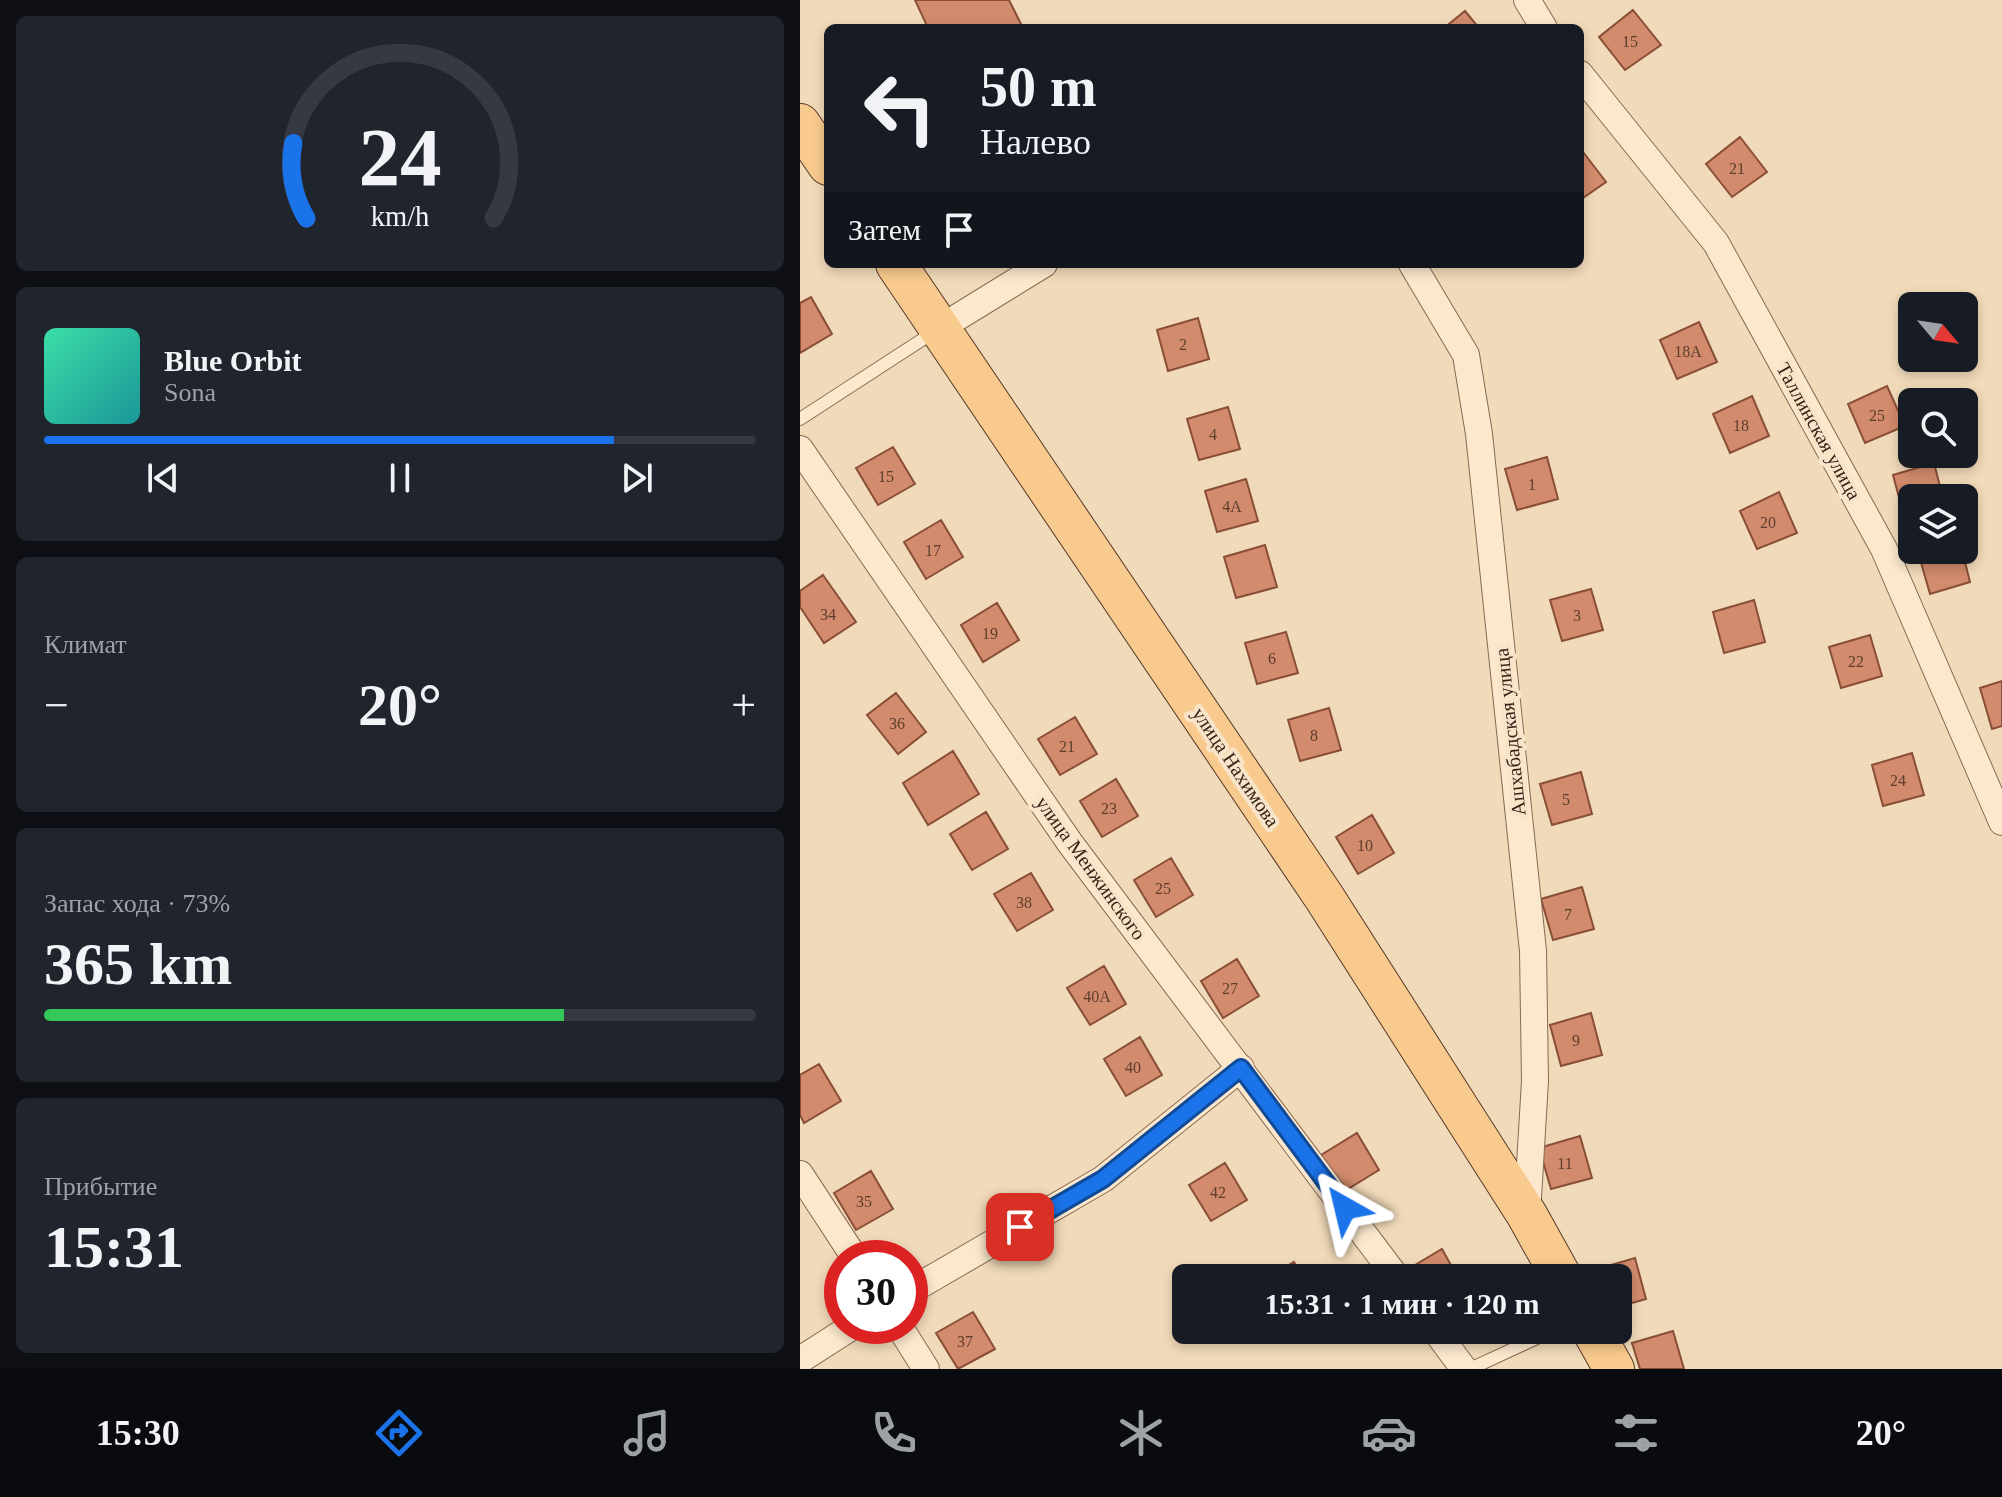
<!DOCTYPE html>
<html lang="ru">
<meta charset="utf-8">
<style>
body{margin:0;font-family:Georgia,serif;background:#20242c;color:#f1f3f6;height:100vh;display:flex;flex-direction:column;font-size:30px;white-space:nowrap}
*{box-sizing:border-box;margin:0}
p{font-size:26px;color:#9ea1a6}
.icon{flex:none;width:44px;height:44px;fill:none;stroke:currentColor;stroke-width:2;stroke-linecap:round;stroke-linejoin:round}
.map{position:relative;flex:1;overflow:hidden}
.side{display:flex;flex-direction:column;gap:16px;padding:16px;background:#0d0f14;width:800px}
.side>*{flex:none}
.top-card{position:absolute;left:24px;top:24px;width:760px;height:244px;border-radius:12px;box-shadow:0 4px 12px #0003;background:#171b24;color:#f1f3f6;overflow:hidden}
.needle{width:52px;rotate:119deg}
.buttons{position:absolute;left:1098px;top:292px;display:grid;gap:16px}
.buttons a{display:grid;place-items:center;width:80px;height:80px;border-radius:12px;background:#171b24;box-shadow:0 4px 12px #0003;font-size:40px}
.speed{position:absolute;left:24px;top:1240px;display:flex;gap:16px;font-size:40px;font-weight:700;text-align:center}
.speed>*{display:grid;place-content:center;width:104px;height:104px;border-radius:50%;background:#171b24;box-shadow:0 4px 12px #0003;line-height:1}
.speed .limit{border:12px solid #d22;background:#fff;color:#111}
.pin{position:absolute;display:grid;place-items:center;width:68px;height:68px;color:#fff;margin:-34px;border-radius:16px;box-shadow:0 4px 12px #0006}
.me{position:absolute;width:88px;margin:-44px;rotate:323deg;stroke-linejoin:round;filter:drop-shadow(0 0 6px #0008)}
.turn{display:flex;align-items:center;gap:28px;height:168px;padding:0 24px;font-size:36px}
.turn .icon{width:104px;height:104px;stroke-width:2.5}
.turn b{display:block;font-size:56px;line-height:68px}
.then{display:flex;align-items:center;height:76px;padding:0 24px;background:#0003;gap:16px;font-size:30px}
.big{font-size:60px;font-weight:700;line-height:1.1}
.side .widget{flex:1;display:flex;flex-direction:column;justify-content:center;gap:12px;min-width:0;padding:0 28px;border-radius:12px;background:#20242c}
.side .dial{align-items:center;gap:0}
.dial svg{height:208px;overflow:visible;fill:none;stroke:#363941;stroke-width:7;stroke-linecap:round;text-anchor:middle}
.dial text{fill:#f1f3f6;stroke:none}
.song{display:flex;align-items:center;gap:24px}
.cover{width:96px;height:96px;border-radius:12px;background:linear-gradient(135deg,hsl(160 70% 55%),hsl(180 70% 35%))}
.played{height:8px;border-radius:4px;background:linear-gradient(90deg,#1a73e8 80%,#363941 80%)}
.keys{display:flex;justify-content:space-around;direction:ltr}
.heat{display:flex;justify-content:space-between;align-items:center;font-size:44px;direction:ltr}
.charge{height:12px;border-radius:6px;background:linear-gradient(90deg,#34c759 73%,#363941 0)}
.trip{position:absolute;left:372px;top:1264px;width:460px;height:80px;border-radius:12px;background:#171b24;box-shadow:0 4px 12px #0003;font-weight:700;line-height:80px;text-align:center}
.dock{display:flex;height:128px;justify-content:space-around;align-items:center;background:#090b0e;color:#9ea1a6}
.dock .icon{width:56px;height:56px}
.dock .current{color:#1a73e8}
.dock b{font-size:36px;color:#f1f3f6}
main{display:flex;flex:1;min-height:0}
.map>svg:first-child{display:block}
</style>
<main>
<section class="side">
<div class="widget dial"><svg viewBox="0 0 100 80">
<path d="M14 69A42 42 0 1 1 86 69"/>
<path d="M14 69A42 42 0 0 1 9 40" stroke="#1a73e8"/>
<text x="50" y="56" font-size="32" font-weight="700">24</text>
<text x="50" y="72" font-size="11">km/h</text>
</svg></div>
<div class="widget">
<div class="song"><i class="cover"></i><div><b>Blue Orbit</b><p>Sona</p></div></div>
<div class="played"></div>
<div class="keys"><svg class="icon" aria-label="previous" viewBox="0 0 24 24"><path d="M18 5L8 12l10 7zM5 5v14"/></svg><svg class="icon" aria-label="pause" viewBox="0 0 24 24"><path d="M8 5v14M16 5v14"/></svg><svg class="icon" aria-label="next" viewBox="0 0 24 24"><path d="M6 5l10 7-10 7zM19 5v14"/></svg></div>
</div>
<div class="widget"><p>Климат</p>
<div class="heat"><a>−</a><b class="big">20°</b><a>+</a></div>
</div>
<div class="widget"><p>Запас хода · 73%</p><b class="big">365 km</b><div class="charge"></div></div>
<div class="widget"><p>Прибытие</p><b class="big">15:31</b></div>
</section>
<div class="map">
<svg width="1202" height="1369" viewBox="0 0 1202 1369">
<rect width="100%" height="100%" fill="#f1dab9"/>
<!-- building -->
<path fill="#d28b6c" stroke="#894e37" stroke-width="2" d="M115,0H209L223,28H128Z
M833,10L861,45L825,70L799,37Z
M665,11L679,28H644Z
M940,137L967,172L932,197L906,164Z
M780,148L806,182L780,200Z
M11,297L32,334L0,353V303Z
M398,318L409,359L368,371L357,330Z
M899,322L917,362L877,379L860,340Z
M1087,386L1105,426L1065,443L1048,404Z
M952,396L969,436L930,453L913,414Z
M428,407L440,449L399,460L387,419Z
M93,447L115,484L78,505L56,468Z
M747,457L758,499L717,510L705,469Z
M1134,463L1143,498H1112V514L1104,516L1093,475Z
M446,479L458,521L417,532L405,491Z
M979,492L997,533L957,549L940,511Z
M141,520L163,557L126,579L104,542Z
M465,545L477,587L436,598L424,557Z
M1127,550H1162L1170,582L1130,594L1118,552Z
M23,575L56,622L24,643L0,607V591Z
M791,589L803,630L762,641L750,600Z
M954,600L965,642L924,653L913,612Z
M197,603L219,640L183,662L161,625Z
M486,632L498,673L457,684L445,643Z
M1070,635L1082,676L1041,688L1029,647Z
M1202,681V726L1192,729L1180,688Z
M96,693L126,732L98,754L67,715Z
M529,708L541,750L500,761L488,720Z
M275,717L297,754L260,775L238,739Z
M153,751L179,794L128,825L103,783Z
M1112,753L1124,795L1083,806L1072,765Z
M781,772L792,814L752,825L740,784Z
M316,779L338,816L302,837L280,801Z
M186,812L208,849L172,870L150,834Z
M572,815L594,853L558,874L536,837Z
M371,858L393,895L356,917L334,880Z
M231,873L253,910L217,931L194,894Z
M782,887L794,929L753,940L741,899Z
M437,959L459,996L423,1018L401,981Z
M304,966L326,1004L290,1025L267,988Z
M791,1013L802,1055L761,1066L750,1025Z
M340,1037L362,1075L326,1096L304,1059Z
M19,1064L41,1101L4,1123L0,1115V1075Z
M557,1133L579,1170L543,1192L521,1155Z
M780,1136L792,1178L751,1189L739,1148Z
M425,1163L447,1200L411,1221L389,1185Z
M71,1171L93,1209L56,1230L34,1193Z
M642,1249L658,1278H609L605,1271Z
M835,1258L846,1299L818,1307V1278H796L794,1270Z
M494,1262L503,1278H467Z
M173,1312L195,1349L158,1369L136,1333Z
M873,1331L884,1369H840L832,1343Z"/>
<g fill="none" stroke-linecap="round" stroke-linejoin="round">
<defs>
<path id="lane" d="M0,419L134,332
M670,1369L754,1330"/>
<path id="street" d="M727,0L744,28
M780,74L916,243L1084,549L1202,822
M612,264L666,355L679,434L733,951L735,1081L727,1214
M140,328L244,264
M0,449L270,843L597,1278
M0,1174L55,1258
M110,1291L303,1179L441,1068
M99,1326L126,1369
M635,1330L664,1369
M0,1360L53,1326"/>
<path id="primary" d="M0,124L28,165
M96,264L524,897L727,1215L762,1278
M792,1330L814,1369"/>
</defs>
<!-- lane casing -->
<use href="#lane" stroke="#886953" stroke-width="14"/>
<!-- street casing -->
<use href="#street" stroke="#886953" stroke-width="28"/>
<!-- primary casing -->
<use href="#primary" stroke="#553828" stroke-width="42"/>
<!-- lane -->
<use href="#lane" stroke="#fbe8cd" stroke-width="12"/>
<!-- street -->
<use href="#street" stroke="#fbe8cd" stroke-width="26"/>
<!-- primary -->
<use href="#primary" stroke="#f8ca8d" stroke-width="40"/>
</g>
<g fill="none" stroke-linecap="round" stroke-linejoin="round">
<defs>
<path id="route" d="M220,1227L303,1179L441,1068L545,1208"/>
</defs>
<!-- route casing -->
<use href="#route" stroke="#114b97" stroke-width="20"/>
<!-- route -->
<use href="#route" stroke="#1a73e8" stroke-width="14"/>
</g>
<g text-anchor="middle" stroke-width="8" stroke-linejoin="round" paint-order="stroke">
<!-- number labels -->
<g font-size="16" fill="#5d3e2e">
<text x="830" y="47">15</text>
<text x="937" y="174">21</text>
<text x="383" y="350">2</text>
<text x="888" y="357">18А</text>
<text x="1077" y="421">25</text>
<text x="941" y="431">18</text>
<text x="413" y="440">4</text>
<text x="86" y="482">15</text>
<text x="732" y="490">1</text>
<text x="432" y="512">4А</text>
<text x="968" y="528">20</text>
<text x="133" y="556">17</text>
<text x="28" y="620">34</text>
<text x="777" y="621">3</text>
<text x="190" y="639">19</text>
<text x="472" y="664">6</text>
<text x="1056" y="667">22</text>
<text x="97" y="729">36</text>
<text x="514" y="741">8</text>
<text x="267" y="752">21</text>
<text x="1098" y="786">24</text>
<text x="766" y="805">5</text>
<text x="309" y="814">23</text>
<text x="565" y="851">10</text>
<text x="363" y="894">25</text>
<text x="224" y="908">38</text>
<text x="768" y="920">7</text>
<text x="430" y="994">27</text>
<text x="297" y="1002">40А</text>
<text x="776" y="1046">9</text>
<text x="333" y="1073">40</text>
<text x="765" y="1169">11</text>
<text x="418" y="1198">42</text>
<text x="64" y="1207">35</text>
<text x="165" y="1347">37</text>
</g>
<!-- street labels -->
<g font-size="20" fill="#362419" stroke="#f8e5c9">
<text transform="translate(1019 431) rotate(61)" y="7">Таллинская улица</text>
<text transform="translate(710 732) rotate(-96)" y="7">Ашхабадская улица</text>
<text transform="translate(436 767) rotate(56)" y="7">улица Нахимова</text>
<text transform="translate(291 868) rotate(54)" y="7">улица Менжинского</text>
</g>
</g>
</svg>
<div class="buttons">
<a><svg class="needle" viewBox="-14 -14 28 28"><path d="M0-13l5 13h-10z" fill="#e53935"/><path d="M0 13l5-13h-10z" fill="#9ea1a6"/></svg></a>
<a><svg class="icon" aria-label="search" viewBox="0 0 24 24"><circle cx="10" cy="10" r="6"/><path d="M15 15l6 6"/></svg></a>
<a><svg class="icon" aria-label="layers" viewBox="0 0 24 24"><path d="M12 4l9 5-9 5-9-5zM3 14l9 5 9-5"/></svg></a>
</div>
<div class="speed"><div class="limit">30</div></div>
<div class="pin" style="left:220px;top:1227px;background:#d93025"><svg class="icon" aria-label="arrive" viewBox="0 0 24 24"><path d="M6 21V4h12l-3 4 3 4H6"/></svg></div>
<svg class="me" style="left:545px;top:1208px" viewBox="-20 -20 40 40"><path d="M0-17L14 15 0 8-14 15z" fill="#1a73e8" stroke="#fff" stroke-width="4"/></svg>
<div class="trip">15:31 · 1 мин · 120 m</div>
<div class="top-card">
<div class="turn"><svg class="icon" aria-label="left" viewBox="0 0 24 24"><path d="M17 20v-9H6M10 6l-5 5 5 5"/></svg><div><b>50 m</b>Налево</div></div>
<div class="then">Затем<svg class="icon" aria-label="arrive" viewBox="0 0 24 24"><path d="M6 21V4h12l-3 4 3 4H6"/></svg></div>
</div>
</div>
</main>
<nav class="dock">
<b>15:30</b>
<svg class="icon current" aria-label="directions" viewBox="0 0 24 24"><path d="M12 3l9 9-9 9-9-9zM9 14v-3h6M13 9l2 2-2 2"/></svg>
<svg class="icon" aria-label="music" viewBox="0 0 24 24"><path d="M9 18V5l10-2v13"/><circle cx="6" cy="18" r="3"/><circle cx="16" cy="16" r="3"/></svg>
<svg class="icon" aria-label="phone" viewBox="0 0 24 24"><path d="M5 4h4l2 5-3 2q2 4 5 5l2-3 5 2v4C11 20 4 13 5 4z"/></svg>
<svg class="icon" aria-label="climate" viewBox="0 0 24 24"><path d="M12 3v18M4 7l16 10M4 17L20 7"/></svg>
<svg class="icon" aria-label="car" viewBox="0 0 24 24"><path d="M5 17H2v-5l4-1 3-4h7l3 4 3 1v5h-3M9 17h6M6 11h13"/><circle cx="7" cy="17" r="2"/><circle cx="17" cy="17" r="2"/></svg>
<svg class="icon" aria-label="filters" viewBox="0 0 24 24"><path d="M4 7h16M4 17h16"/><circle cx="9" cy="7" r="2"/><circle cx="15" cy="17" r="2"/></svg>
<b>20°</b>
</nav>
